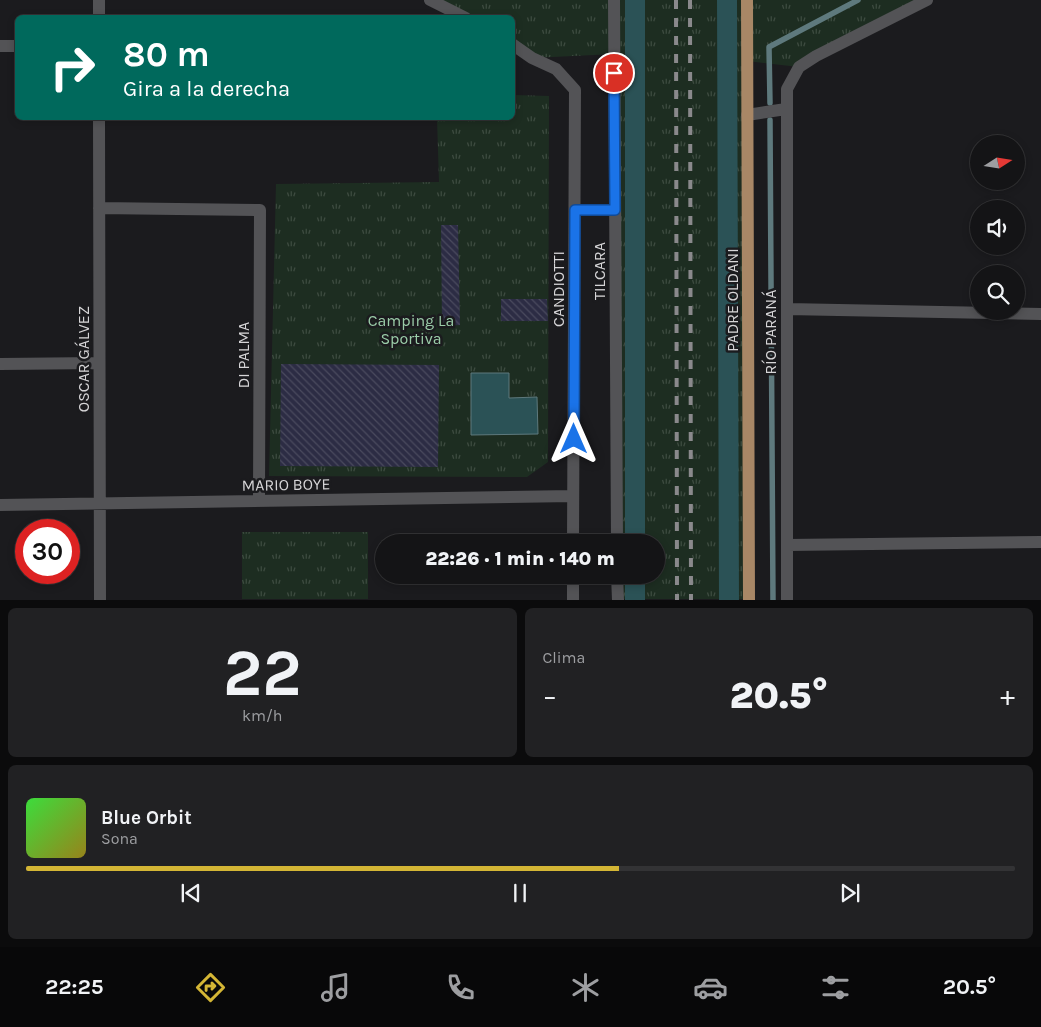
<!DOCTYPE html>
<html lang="es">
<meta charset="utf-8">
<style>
body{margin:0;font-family:Karla,sans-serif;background:#212123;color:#f1f3f6;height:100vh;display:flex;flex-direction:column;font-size:19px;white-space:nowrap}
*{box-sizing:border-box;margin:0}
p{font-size:16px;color:#9d9ea1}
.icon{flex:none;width:28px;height:28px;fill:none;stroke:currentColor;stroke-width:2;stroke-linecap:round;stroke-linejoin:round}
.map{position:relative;height:600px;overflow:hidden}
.sheet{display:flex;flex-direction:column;gap:8px;padding:8px;background:#0b0b0c;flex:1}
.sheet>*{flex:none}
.top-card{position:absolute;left:15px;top:15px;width:500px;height:105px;border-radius:8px;box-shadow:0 2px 8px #0003,0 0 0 1px #333335;background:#00695c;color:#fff;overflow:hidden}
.needle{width:32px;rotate:78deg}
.fabs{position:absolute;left:970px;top:135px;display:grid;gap:10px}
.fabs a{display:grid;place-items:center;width:55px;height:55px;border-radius:50%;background:#141416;box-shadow:0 2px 8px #0003,0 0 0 1px #333335;font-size:25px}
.speed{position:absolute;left:15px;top:519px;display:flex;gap:10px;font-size:25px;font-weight:700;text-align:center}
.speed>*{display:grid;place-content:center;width:65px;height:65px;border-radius:50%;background:#141416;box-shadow:0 2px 8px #0003,0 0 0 1px #333335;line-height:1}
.speed .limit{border:8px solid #d22;background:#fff;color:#111}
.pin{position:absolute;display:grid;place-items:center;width:42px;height:42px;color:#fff;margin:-21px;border:2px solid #fff;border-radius:50%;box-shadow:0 1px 5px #0007}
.me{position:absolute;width:55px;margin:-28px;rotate:0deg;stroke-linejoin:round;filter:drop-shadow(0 0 4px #0008)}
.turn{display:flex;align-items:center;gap:18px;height:105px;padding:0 25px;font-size:22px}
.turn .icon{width:65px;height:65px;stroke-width:2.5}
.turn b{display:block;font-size:35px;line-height:42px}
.big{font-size:38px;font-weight:800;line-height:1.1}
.sheet .tile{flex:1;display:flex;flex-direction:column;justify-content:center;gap:8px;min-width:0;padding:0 18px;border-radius:8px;background:#212123}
.sheet .dial{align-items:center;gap:0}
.dial b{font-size:65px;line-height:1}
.song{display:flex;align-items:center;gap:15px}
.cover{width:60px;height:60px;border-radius:8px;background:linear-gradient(135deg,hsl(120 70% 55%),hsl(50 70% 35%))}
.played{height:5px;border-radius:2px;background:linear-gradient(90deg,#d4b635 60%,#333335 60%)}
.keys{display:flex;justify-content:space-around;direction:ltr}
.heat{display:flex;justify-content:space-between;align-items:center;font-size:28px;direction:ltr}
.sheet .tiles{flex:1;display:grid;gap:8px;grid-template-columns:1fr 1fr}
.tile:last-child{grid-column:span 2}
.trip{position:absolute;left:375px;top:534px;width:290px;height:50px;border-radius:25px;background:#141416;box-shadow:0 2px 8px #0003,0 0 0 1px #333335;font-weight:800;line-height:50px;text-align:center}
.dock{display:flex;height:80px;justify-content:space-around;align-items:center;background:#080809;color:#9d9ea1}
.dock .icon{width:35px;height:35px}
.dock .selected{color:#d4b635}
.dock b{font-size:22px;color:#f1f3f6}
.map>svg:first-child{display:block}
</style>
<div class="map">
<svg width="1041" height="600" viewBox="0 0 1041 600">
<defs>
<pattern id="grass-tufts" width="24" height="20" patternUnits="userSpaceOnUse" patternTransform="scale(1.25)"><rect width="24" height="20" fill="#1d2d21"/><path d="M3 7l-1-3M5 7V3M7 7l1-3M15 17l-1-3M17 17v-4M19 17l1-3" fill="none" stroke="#3d4b40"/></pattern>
<pattern id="building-back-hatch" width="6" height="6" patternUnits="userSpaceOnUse" patternTransform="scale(1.25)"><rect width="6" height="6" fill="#2c2c44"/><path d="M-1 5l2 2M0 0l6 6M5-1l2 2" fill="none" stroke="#4a4a5e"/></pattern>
</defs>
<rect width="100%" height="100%" fill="#1b1b1e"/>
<!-- grass -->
<path fill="url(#grass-tufts)" d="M430,0H927L799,67L747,61L749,599H618L617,575H656V542H617L614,54L532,58L513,44L512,18L466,17Z
M513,95L549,96L548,462L527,477L269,476L276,184L439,182L437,118H512Z
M368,532V599H242V532Z"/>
<!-- water -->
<path fill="#2b5256" stroke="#5e797d" d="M471,373H509V398L537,397L538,434L471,435Z"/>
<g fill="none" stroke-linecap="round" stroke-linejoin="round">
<!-- stream -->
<path stroke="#5e797d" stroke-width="5.5" d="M770,103L769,47L858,0
M770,120L773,600"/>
<!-- canal -->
<path stroke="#2b5256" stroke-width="20" d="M727,0L729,600
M635,542V0
M635,600V575"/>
</g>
<!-- building -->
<path fill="url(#building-back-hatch)" d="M441,225H458L460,325L442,326Z
M501,299H547L548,321H501Z
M281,364L439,365L438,467L280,466Z"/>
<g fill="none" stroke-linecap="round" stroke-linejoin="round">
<!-- minor -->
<path stroke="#535356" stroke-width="12" d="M430,0L466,18
M614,0L617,542
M99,18V0
M512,44L532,58L556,69L575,90L573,542
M0,46H18
M747,115L786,109
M99,118L100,600
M99,208L260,210L259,501
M575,210H615
M787,309L1041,314
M0,364L99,363
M0,505L573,496
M787,545L1041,542
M617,575L618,600
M573,600V575
M787,600V89L799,67L816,56L927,0"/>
<!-- major -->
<path stroke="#a88766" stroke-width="12" d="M747,0L749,600"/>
<!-- rail -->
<path stroke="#8a898c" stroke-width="4" stroke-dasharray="9 9" stroke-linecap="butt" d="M676,0L677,600
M690,0L691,600"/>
</g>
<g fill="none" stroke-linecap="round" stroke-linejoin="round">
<defs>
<path id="route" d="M574,439L575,210H615L614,73"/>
</defs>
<!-- route casing -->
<use href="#route" stroke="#114b97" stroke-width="12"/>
<!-- route -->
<use href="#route" stroke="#1a73e8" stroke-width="9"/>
</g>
<g text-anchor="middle" stroke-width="5" stroke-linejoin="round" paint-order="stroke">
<!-- street labels -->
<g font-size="16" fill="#d6d5d7" stroke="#1b1b1e">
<text transform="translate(599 271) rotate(-90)" y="6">TILCARA</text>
<text transform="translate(558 289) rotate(-90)" y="6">CANDIOTTI</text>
<text transform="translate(732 300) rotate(-90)" y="6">PADRE OLDANI</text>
<text transform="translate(770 332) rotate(-90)" y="6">RÍO PARANÁ</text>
<text transform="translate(243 355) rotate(-90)" y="6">DI PALMA</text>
<text transform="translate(83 359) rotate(-90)" y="6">OSCAR GÁLVEZ</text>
<text transform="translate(286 484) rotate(-1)" y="6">MARIO BOYE</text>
</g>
<!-- park labels -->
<g font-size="16" fill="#9bcda9" stroke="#1b1b1e">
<text x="411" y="326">Camping La<tspan x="411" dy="18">Sportiva</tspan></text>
</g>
</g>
</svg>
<div class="fabs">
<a><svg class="needle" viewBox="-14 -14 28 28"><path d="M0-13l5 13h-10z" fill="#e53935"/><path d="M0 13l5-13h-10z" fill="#9d9ea1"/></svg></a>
<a><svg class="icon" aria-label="sound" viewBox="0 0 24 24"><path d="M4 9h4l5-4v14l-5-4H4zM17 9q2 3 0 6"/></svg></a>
<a><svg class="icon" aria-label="search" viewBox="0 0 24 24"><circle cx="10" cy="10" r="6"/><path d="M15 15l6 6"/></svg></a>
</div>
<div class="speed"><div class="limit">30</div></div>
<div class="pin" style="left:614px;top:73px;background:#d93025"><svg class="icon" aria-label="arrive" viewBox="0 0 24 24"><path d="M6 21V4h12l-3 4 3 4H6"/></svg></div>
<svg class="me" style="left:574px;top:439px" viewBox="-20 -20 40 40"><path d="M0-17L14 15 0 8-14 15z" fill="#1a73e8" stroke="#fff" stroke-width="4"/></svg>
<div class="trip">22:26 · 1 min · 140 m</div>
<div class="top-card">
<div class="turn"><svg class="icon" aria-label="right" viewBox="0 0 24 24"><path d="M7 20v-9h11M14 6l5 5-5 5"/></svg><div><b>80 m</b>Gira a la derecha</div></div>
</div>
</div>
<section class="sheet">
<div class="tiles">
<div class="tile dial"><b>22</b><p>km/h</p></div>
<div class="tile"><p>Clima</p>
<div class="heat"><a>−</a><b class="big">20.5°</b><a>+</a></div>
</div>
<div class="tile">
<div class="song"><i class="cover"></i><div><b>Blue Orbit</b><p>Sona</p></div></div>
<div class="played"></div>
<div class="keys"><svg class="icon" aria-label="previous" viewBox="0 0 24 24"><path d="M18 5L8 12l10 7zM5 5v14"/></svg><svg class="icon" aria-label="pause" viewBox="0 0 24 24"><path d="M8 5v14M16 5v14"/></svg><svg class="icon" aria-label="next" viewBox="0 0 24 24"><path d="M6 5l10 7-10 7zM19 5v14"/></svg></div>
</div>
</div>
</section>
<nav class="dock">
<b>22:25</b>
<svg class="icon selected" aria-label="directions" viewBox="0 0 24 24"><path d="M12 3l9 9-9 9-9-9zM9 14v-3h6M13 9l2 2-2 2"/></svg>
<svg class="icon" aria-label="music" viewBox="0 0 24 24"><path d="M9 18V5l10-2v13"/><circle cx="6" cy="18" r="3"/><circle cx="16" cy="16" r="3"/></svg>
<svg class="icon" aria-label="phone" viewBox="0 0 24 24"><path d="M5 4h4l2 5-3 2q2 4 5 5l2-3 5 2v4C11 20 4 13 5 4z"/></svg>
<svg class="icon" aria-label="climate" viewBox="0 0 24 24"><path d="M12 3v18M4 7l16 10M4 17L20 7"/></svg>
<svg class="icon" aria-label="car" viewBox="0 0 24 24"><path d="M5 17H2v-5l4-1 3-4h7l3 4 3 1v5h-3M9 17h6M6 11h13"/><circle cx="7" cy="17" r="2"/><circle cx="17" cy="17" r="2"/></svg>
<svg class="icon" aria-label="filters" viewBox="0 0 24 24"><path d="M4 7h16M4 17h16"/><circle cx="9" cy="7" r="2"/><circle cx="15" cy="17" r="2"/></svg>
<b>20.5°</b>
</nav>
